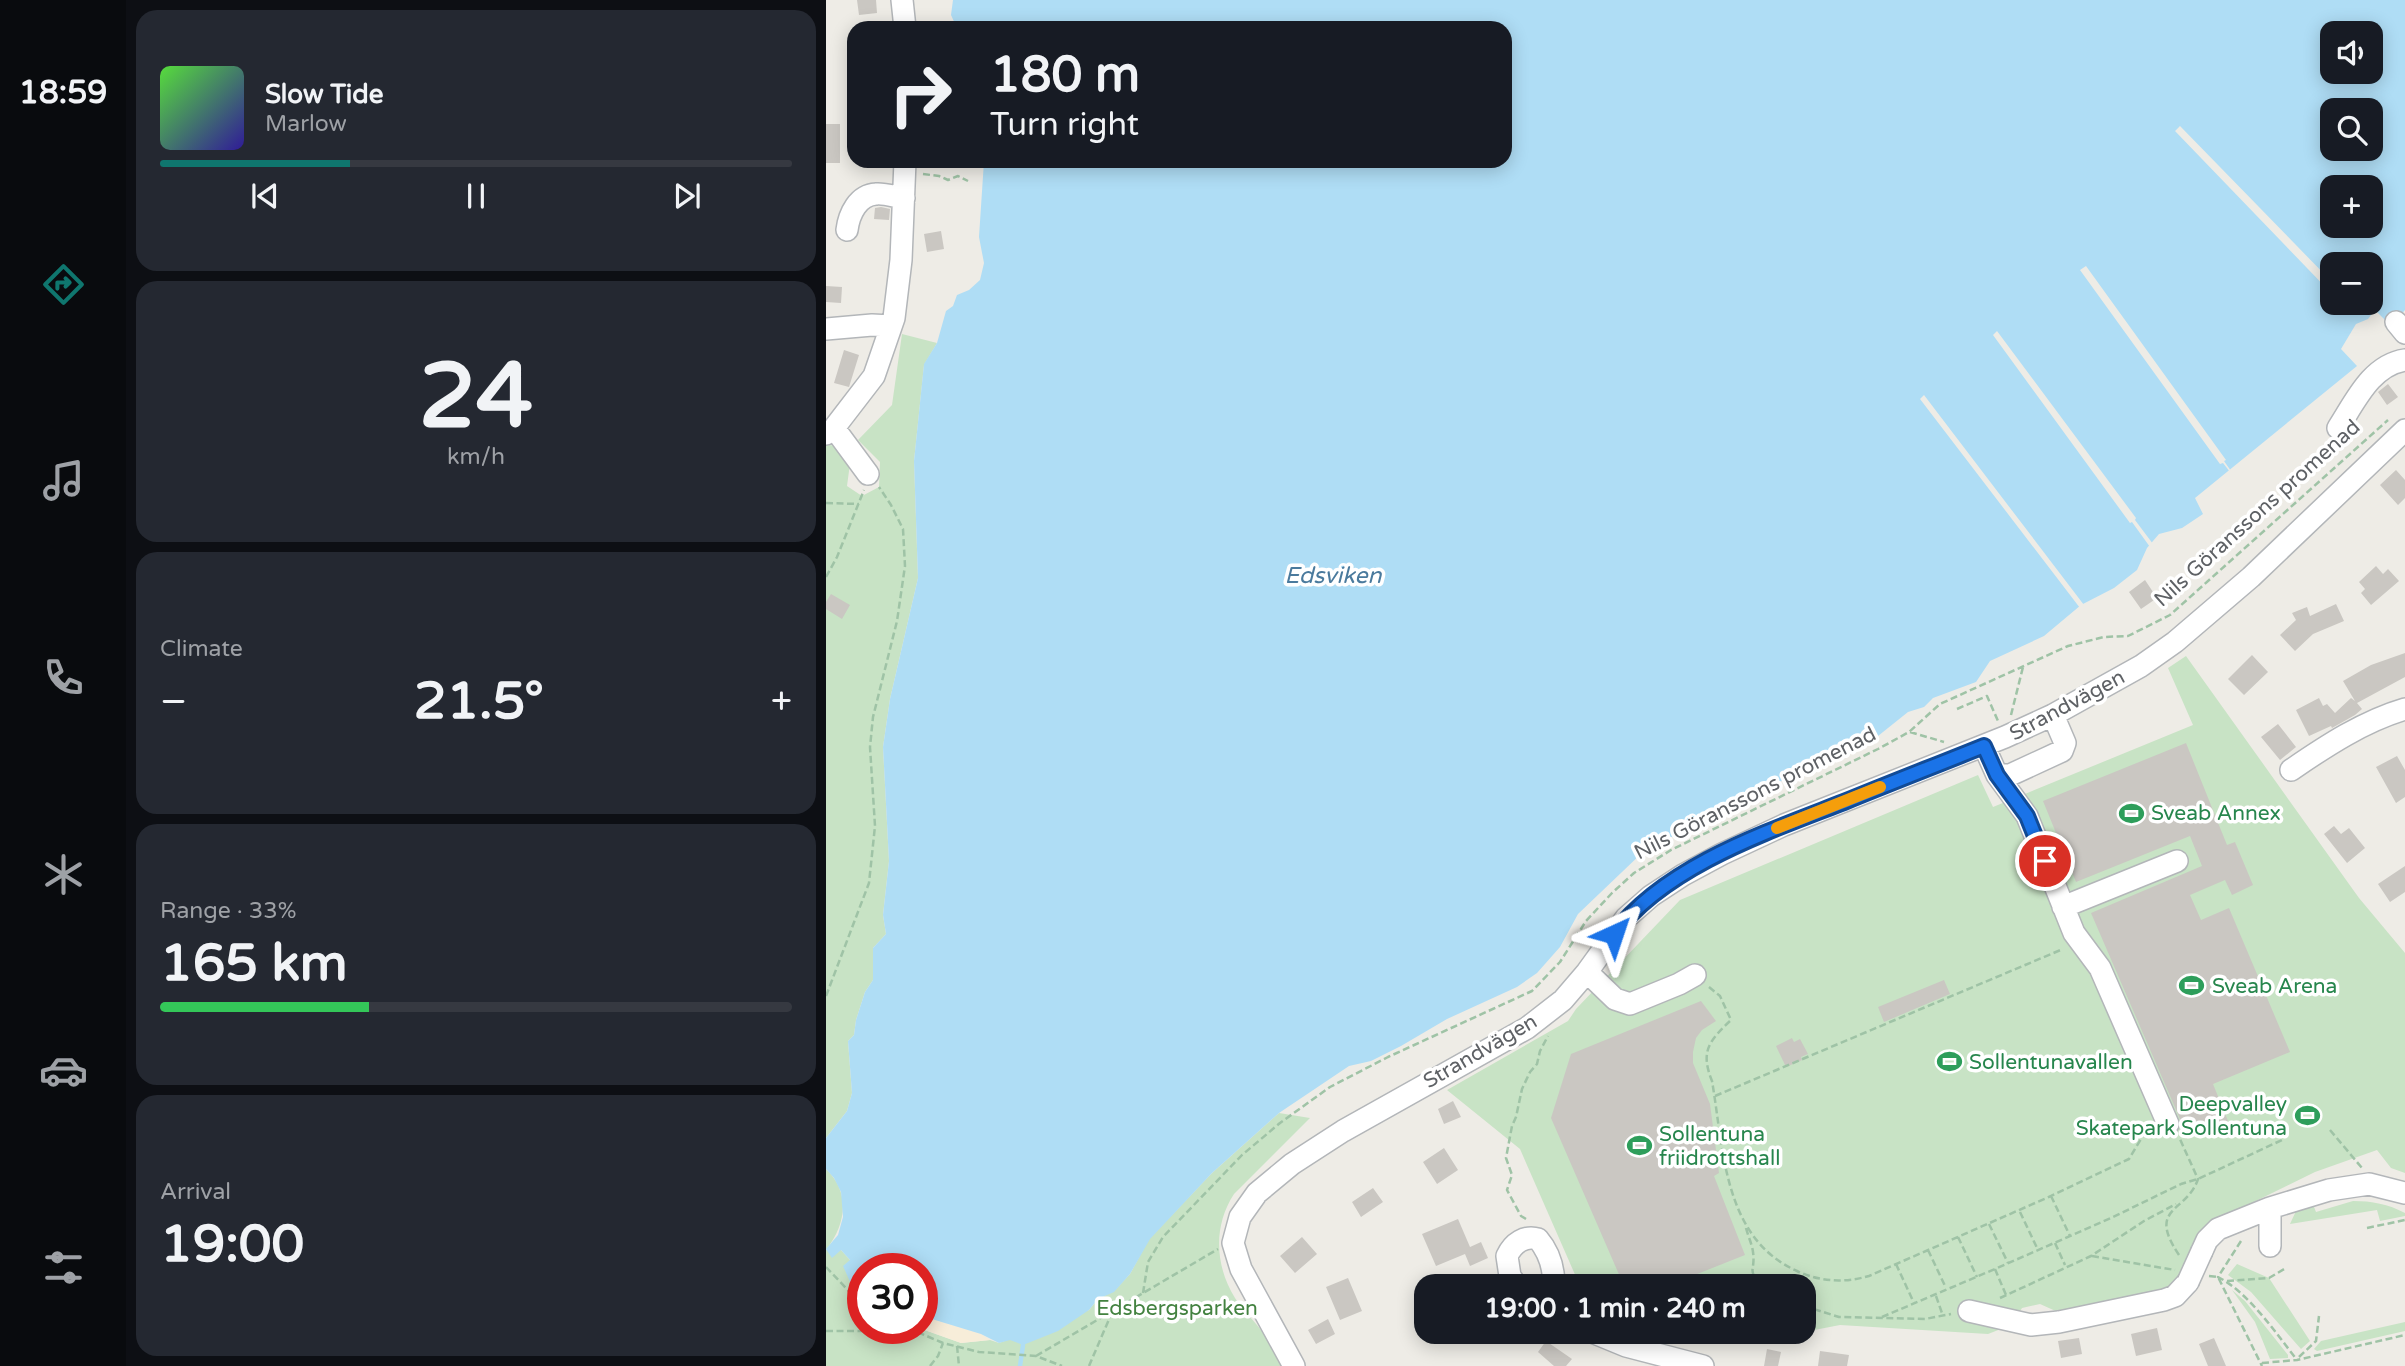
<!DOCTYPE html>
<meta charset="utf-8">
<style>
body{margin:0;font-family:"Varela Round",sans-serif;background:#242831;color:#f1f3f6;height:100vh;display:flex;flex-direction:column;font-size:26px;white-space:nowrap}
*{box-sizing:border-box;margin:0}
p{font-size:23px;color:#9ea1a6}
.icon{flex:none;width:38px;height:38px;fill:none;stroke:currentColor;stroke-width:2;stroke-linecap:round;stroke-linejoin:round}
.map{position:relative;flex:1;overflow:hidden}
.side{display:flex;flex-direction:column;gap:10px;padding:10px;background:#0d0f14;width:700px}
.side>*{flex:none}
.guide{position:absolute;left:21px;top:21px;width:665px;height:147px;border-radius:21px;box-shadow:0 4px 18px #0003;background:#171b24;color:#f1f3f6;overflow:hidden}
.fabs{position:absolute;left:1494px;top:21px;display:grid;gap:14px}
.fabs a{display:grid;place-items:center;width:63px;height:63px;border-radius:14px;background:#171b24;box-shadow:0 4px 18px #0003;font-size:35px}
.speed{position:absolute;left:21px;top:1253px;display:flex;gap:14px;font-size:35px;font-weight:700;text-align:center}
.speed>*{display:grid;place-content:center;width:91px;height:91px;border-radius:50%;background:#171b24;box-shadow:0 4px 18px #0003;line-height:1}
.speed .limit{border:10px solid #d22;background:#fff;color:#111}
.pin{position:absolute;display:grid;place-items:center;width:60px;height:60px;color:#fff;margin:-30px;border:4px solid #fff;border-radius:50%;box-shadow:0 2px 7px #0007}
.me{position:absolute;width:77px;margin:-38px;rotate:42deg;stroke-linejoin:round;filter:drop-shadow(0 0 5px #0008)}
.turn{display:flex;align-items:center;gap:24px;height:147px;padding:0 28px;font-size:32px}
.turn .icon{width:91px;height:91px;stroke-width:2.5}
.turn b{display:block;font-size:49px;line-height:60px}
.big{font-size:52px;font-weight:700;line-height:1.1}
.side .tile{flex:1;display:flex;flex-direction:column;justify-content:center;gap:10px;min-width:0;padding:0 24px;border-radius:21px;background:#242831}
.side .dial{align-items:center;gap:0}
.dial b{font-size:91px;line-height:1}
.song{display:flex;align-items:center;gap:21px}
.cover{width:84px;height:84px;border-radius:10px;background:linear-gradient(135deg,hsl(110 70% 55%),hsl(250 70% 35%))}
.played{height:7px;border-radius:4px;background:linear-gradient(90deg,#0f766e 30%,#363941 30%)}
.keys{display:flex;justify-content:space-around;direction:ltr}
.heat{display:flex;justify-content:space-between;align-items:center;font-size:38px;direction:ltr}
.charge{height:10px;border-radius:5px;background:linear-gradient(90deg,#34c759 33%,#363941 0)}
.trip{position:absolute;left:588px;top:1274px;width:402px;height:70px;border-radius:21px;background:#171b24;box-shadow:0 4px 18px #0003;font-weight:700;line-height:70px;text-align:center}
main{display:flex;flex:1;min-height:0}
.tab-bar{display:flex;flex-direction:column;width:126px;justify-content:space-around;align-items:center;background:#090b0e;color:#9ea1a6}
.tab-bar .icon{width:49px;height:49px}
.tab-bar .current{color:#0f766e}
.tab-bar b{font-size:32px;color:#f1f3f6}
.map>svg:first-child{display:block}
</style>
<main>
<nav class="tab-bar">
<b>18:59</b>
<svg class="icon current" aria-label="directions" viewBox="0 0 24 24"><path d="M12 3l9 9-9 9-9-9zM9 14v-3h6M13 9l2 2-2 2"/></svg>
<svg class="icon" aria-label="music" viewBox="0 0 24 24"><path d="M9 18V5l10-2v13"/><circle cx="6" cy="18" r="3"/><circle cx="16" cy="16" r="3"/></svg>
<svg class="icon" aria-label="phone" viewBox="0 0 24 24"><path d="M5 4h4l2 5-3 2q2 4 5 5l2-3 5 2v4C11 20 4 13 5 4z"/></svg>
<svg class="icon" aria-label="climate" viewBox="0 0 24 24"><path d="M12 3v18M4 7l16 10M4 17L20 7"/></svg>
<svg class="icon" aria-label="car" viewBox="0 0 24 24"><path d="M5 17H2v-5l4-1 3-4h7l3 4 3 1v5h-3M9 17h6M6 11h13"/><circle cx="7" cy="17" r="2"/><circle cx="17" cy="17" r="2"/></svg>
<svg class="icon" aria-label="filters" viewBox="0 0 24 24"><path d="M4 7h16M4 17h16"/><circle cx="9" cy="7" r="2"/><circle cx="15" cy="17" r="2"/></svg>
</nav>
<section class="side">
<div class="tile">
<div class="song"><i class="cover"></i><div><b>Slow Tide</b><p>Marlow</p></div></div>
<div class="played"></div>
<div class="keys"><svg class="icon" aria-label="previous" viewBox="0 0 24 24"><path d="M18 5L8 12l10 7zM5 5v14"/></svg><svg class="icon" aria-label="pause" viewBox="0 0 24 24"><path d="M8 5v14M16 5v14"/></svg><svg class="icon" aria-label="next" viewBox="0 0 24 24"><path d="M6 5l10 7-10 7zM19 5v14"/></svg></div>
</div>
<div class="tile dial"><b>24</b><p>km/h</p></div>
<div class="tile"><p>Climate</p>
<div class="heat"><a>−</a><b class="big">21.5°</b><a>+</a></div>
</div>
<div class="tile"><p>Range · 33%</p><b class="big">165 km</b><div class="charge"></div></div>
<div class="tile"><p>Arrival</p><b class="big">19:00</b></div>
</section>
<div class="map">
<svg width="1579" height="1366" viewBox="0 0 1579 1366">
<rect width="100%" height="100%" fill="#eeece6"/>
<!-- green -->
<path fill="#c8e3c5" d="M76,334L111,343L98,365L88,461L92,578L64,699L57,747L63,861L57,915L60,934L47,948V980L39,992L30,1020L28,1035L22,1041L26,1093L21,1111L0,1138V444L17,448L25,456L21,486L36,496L53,487L54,462L32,440L66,405Z
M1360,656L1533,898L1579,953V1173L1565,1168L1551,1150L1489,1172L1395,1218L1357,1281L1318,1297L1234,1313L1214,1304L1196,1308L1185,1325L1162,1334L1014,1325L978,1332V1286H754L694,1149L621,1090L742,1021L750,1009L854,900L1152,775L1167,807L1367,725L1342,668Z
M453,1113L484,1118L408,1194C387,1226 389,1266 409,1298C418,1312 431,1323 440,1337C446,1346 451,1356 456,1366H0V1169C25,1193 20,1224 0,1250H15L24,1260L25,1284L37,1299V1328H93L135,1343L164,1340L173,1343L263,1310L272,1299L288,1291L304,1274L323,1239L386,1173Z
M1527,1201C1546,1201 1562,1204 1579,1213V1216L1554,1221L1551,1210L1464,1224L1470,1211L1481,1207H1488L1490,1212Z
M1411,1264L1443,1278L1484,1341L1475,1349L1425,1292L1402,1275Z
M1406,1290L1419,1301L1462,1355V1358L1444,1359L1429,1322Z
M1579,1322V1331L1491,1351L1488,1349L1495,1341Z"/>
<!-- sand -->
<path fill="#f7edd9" d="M96,1316L155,1334L164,1340L135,1343L93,1328H96Z"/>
<!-- water -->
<path fill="#afddf5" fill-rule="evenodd" d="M127,0H1579V310L1565,326L1549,310L1542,319L1530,324L1515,349L1531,366L1369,498L1377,514L1356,528L1333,534L1321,548L1311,570L1288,588L1255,605L1218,636L1164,661L1150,682L1107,698L1098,707L1082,712L1047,740L992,763L903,807L886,811L875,822L818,851L752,914L734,947L711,973L691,987L621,1019L575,1046L545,1061L523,1066L453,1113L386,1173L324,1239L304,1274L288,1292L272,1299L263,1310L232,1331L197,1345L184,1340L173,1343L155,1334L96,1316V1269H37V1285L25,1284L17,1266L24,1260L15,1250L6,1258L0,1249L12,1235L17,1217L15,1192L8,1178L0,1169V1138L21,1111L26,1093L22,1041L28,1035L30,1020L39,992L47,980V948L60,934L57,915L63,861L57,747L64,699L92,578L88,461L98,364L111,343L120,311L127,306L131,295L143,290L154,280L158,263L153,237L158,161H679V28H131L125,15ZM1507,33H1545V72H1507ZM1507,110H1545V149H1507ZM1507,187H1545V226H1507ZM1507,264H1545V303H1507Z"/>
<!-- pier -->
<path fill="#eeece6" d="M1354,126L1507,283V295L1349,131Z
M1260,266L1400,460L1398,461L1405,471L1404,472L1397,463L1394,464L1254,270Z
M1171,331L1310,518L1309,520L1327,544L1324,547L1306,522L1304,523L1167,335Z
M1098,395L1258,605L1254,608L1094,399Z"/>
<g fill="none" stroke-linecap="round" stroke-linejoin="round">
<!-- stream -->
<path stroke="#afddf5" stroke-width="4.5" d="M194,1366L197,1345"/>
</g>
<!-- building -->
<path fill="#cac7c2" d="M31,0H50L51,13L33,15Z
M0,124H14V163H0Z
M55,207L64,209L63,220L48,219L49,208Z
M115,231L118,249L101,252L98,234Z
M0,286L16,287L15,303L0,302Z
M18,350L33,355L23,387L8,383Z
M1562,384L1572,397L1561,405L1552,392Z
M1570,470L1579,480V498L1572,505L1554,485Z
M1550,566L1557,574L1562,569L1573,581L1545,605L1535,593L1539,589L1533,582Z
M1319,580L1331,598L1315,609L1303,592Z
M5,594L24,605L16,619L0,609V602Z
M1510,604L1518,621L1487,634L1469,651L1454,635L1470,620L1466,613L1481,607L1484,616Z
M1579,653V677L1531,703L1536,709L1529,715L1506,728L1505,726L1483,736L1470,710L1493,698L1497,706L1501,704L1509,713L1525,698L1529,701L1517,681L1545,665Z
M1426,655L1442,672L1418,695L1402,679Z
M1452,724L1470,747L1454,760L1435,737Z
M1360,743L1401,845L1409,842L1427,885L1406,895L1399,880L1364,895L1375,920L1403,908L1464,1052L1387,1084L1402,1121L1360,1139L1354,1119L1265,913L1376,866L1364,836L1250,882L1217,801Z
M1571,756L1579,770V797L1570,803L1550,767Z
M1508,826L1515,834L1523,828L1539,848L1521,863L1498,834Z
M1579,866V892L1564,902L1552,884Z
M1118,980L1124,994L1058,1022L1052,1007Z
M875,1001L890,1021L876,1030L870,1038L867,1052V1063L884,1104L893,1173L888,1176L919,1255L841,1286H798L725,1118L745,1054Z
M966,1038L968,1042L974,1039L982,1054L975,1057L976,1060L960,1067L950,1046Z
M627,1101L635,1117L618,1124L612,1109Z
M618,1148L632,1170L611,1184L597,1162Z
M547,1188L557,1202L535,1217L526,1202Z
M632,1219L644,1247L655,1242L662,1258L644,1266L639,1254L610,1266L596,1234Z
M476,1237L491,1254L469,1273L454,1256Z
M522,1278L536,1311L514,1320L500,1287Z
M502,1319L509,1334L490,1344L482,1330Z
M1331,1328L1336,1350L1310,1356L1305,1334Z
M1253,1338L1256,1354L1235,1358L1232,1341Z
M1388,1338L1400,1366H1382L1373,1344Z
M720,1341L746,1359L740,1366H728L712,1352Z
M941,1349L955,1352L952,1366H938Z
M994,1351L1023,1355L1021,1366H992Z"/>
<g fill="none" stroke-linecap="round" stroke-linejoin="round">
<defs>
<path id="minor" d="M76,0L79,28
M21,230C23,214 32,195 50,194C58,193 70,197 78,198
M1570,322L1579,333
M0,329L46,325L65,326
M8,428L42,474
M1512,428C1529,402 1545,365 1579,360
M0,434L8,428L48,376L68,318L75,260L79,161
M1158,746L1171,775L1201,816L1248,933L1274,968L1342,1124
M1465,770C1500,746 1538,721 1579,709
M1171,775H1184L1236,751L1239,743L1227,715
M1237,907L1351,861
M761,972L789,999L804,1004L853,984L869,975
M1444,1246V1208
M1376,1251L1381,1240L1392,1229L1444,1208L1503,1190L1543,1184L1579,1193
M691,1286L684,1276L681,1256C687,1243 699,1235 712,1239C724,1253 728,1269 728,1286
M1143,1311L1205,1325L1233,1322L1338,1300L1349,1296L1362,1282
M766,1332L800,1346L877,1366
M468,1366L415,1269L407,1243L414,1217L431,1193L466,1164L517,1131L701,1028L737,1000L761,972L800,918L825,896L857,875L896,854L958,825L1179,737L1227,715L1315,666L1349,642L1425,577L1579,430"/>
</defs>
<!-- minor casing -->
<use href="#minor" stroke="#b3b6b9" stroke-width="24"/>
<!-- path -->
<path stroke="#9fc3a6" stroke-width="2.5" stroke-dasharray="7 3.5" stroke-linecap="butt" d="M97,174L113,176L122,180L132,176L142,181
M0,503L33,504
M0,577L11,557L38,490
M1131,709L1161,696L1172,721
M1185,715L1197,667
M1084,732L1118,742
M883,987L894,996L905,1020C883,1041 874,1051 886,1081C898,1150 897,1238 971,1271C995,1282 1018,1283 1043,1276L1225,1196L1303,1159L1318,1134L1325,1131
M0,996L43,883L49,826L44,747L47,717L71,621L79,566L77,529L65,505L53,487
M889,1096L1237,949
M1504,1130L1536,1168
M1225,1196L1244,1236
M1194,1212L1212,1250
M700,1219L695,1216L681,1190L686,1175L680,1158L686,1126L690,1117L696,1089L704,1072L711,1064L714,1051L722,1036
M1163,1224L1182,1263
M920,1228C922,1236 926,1244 927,1252C930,1273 918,1271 941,1286
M1541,1228L1579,1220
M1132,1237L1151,1277
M1415,1241L1392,1277C1422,1292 1450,1333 1471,1360
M1229,1243L1239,1265
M1102,1250L1120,1288
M1353,1255C1320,1206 1361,1213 1372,1179L1353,1137
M1266,1256L1349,1270
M1070,1264L1088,1303
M0,1267L37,1306
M1169,1269L1180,1295
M1383,1276L1392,1277L1436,1366
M1401,1281L1443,1278L1460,1268
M317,1293L322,1262L337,1237L416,1155L454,1123L504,1087L562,1057L706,991L734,962L760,921L786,893L808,873L845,850L1052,749L1083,732L1114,704L1242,646L1278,637L1302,636L1344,615L1562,420
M1110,1296L1117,1316
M1174,1298L1265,1256L1318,1221L1350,1204
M978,1306L1013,1317L1099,1319L1125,1314
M1056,1317L1169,1269L1285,1218L1355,1184L1372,1179L1456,1140
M82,1328L117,1343L153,1352L210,1356L236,1366
M0,1331H49L51,1328
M131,1346L133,1366
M210,1356L392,1249
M1473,1357L1490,1341L1493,1316
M1436,1363L1471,1360L1579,1335
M104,1366L112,1356L117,1343
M263,1366L287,1310"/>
<!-- minor -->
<use href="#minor" stroke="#fff" stroke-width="21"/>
<defs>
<path id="minor-bridge" d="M1362,1282L1376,1251"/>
</defs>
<!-- minor-bridge casing -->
<use href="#minor-bridge" stroke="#b3b6b9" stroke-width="24" stroke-linecap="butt"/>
<!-- minor-bridge -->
<use href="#minor-bridge" stroke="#fff" stroke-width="21"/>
</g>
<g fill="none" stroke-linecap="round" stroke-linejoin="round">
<defs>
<path id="route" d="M788,934C839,866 941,832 1018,802C1064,783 1111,765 1158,746L1171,775L1201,816L1219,861"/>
</defs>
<!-- route casing -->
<use href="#route" stroke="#114b97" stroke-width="18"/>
<!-- route -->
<use href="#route" stroke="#1a73e8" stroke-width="12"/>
<!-- slow -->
<path stroke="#f59e0b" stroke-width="12" d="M951,828L1054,787"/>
</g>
<!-- icons -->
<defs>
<symbol id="stadium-bare" viewBox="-9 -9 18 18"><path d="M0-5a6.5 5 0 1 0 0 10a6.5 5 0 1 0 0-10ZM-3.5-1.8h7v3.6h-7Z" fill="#2e9e5b" stroke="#fff" stroke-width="2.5" paint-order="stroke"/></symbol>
</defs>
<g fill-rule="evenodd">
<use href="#stadium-bare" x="1288" y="796" width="35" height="35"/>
<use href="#stadium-bare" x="1348" y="968" width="35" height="35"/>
<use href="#stadium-bare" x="1106" y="1044" width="35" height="35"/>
<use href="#stadium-bare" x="1464" y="1098" width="35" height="35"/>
<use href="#stadium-bare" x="796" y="1128" width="35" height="35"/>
</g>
<g text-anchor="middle" stroke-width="7" stroke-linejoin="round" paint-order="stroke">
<!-- street labels -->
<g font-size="21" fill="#5e6165" stroke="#fff">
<text transform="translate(1431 513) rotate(-42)" y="7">Nils Göranssons promenad</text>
<text transform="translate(1241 705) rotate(-28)" y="7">Strandvägen</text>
<text transform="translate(929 793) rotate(-27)" y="7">Nils Göranssons promenad</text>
<text transform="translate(654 1051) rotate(-30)" y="7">Strandvägen</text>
</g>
<!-- leisure labels -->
<g font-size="21" fill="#27864d" stroke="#fff" text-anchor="start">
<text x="1325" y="820">Sveab Annex</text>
<text x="1386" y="993">Sveab Arena</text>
<text x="1143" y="1069">Sollentunavallen</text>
<text x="1461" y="1111" text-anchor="end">Deepvalley<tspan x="1461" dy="24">Skatepark Sollentuna</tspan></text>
<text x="833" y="1141">Sollentuna<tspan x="833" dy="24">friidrottshall</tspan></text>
</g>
<!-- park labels -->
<g font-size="21" fill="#438240" stroke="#fff">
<text x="351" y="1315">Edsbergsparken</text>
</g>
<!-- water labels -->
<g font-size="23" font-style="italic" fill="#4a7a9d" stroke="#fff">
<text x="507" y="583">Edsviken</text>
</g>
</g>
</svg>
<div class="fabs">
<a><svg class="icon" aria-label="sound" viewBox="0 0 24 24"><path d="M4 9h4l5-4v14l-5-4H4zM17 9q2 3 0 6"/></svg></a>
<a><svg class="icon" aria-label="search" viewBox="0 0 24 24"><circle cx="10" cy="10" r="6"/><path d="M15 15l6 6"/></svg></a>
<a>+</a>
<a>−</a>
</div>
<div class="speed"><div class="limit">30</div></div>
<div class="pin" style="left:1219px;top:861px;background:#d93025"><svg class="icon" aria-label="arrive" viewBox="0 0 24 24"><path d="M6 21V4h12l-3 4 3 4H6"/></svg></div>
<svg class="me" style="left:788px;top:934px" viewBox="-20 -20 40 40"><path d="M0-17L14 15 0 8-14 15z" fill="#1a73e8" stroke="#fff" stroke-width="4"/></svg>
<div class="trip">19:00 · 1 min · 240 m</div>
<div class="guide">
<div class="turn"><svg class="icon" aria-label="right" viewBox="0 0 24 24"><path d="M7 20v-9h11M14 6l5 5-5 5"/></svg><div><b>180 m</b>Turn right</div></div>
</div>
</div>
</main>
